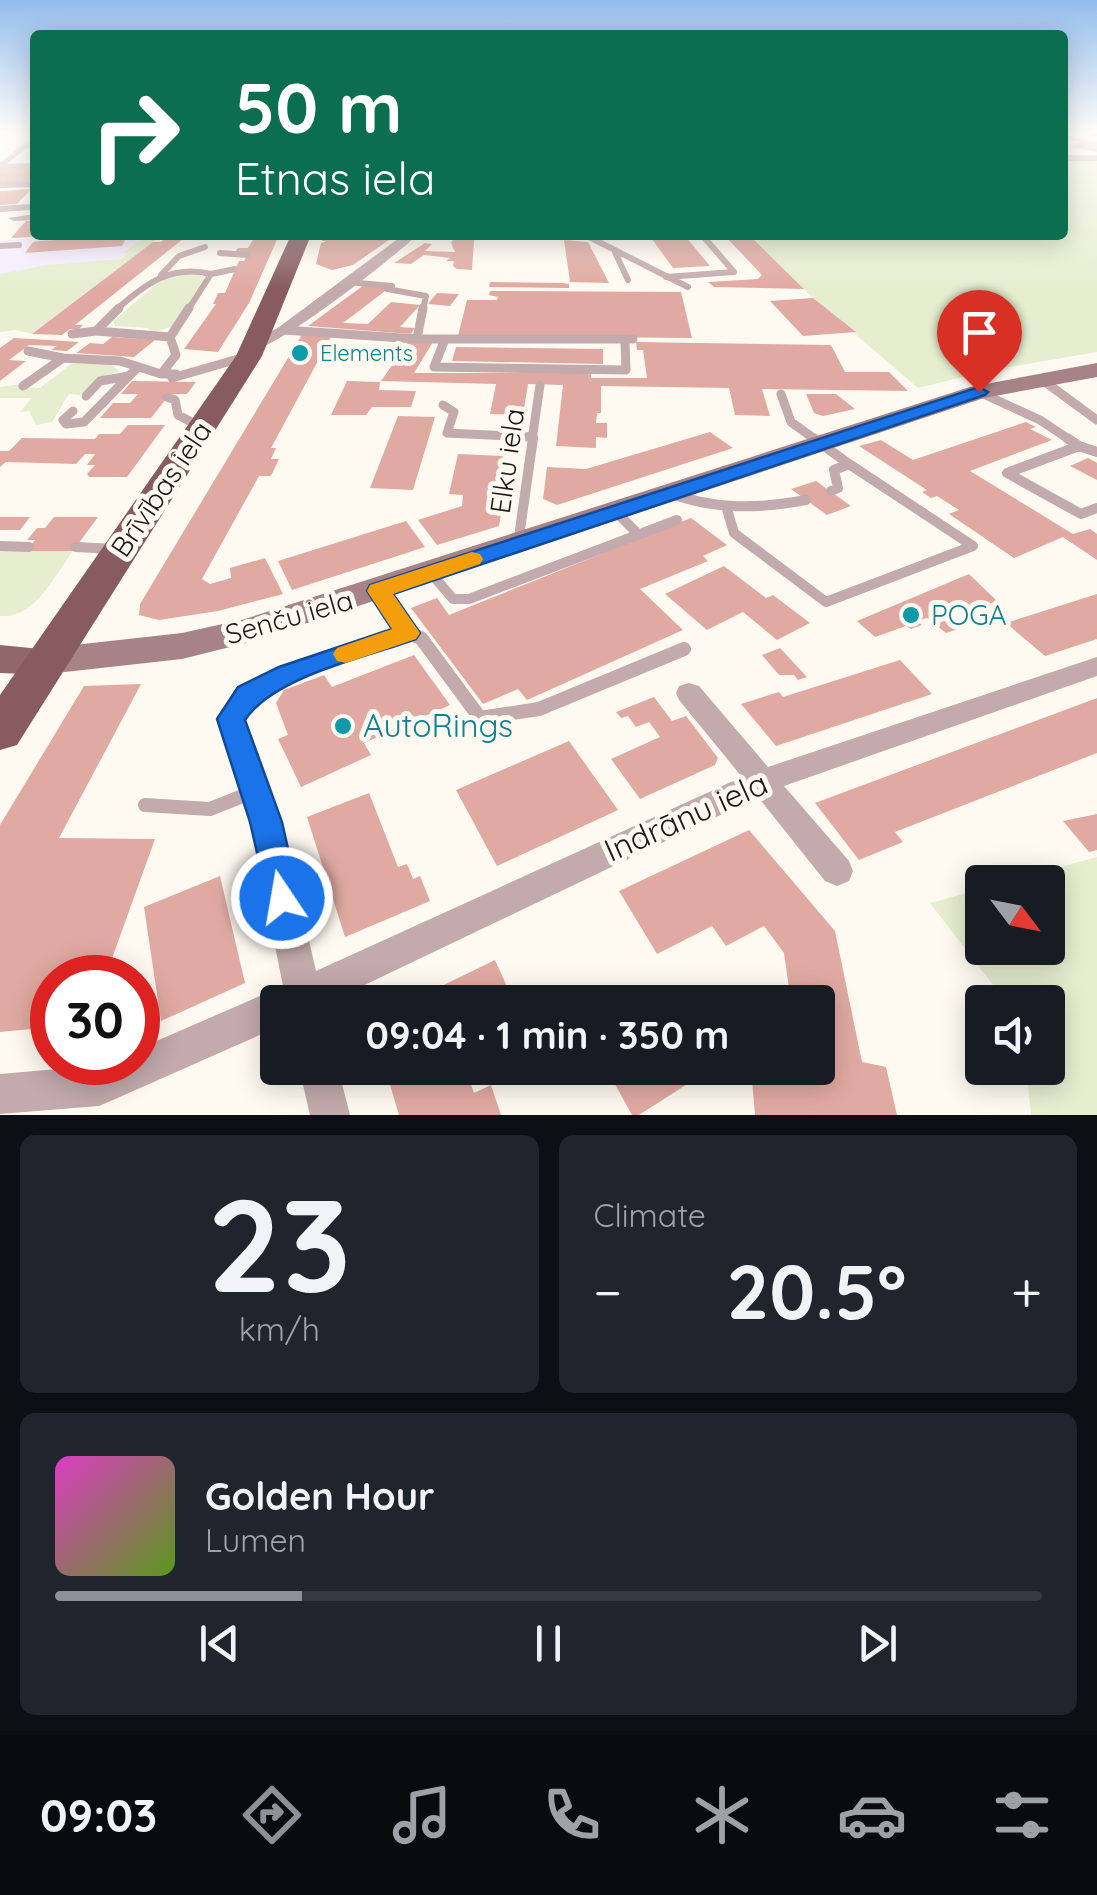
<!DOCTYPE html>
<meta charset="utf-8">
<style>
body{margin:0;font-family:Quicksand,sans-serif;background:#20242c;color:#f1f3f6;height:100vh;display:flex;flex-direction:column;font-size:38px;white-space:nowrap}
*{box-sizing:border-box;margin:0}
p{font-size:32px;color:#9ea1a6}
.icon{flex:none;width:55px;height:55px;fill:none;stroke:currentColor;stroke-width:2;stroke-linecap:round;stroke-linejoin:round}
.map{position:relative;height:1115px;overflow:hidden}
.side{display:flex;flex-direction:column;gap:20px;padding:20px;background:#0d0f14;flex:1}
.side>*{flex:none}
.banner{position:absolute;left:30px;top:30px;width:1038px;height:210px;border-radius:10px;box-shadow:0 5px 25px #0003;background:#0b6e4f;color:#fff;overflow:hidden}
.needle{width:65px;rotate:122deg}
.fabs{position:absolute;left:965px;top:865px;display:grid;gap:20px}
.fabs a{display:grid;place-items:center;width:100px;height:100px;border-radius:10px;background:#171b24;box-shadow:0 5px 25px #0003;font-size:50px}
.speed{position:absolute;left:30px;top:955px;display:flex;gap:20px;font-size:50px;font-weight:700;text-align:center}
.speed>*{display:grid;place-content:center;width:130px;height:130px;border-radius:50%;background:#171b24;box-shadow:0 5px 25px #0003;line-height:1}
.speed .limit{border:15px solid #d22;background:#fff;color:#111}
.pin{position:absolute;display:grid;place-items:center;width:85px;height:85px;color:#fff;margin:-102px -42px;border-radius:50% 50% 50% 0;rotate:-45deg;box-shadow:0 0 10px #0007}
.pin .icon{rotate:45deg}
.me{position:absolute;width:110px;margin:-55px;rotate:348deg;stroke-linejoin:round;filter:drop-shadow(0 0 8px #0008)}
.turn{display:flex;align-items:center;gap:35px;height:210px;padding:0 40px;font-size:45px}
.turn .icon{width:130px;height:130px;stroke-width:2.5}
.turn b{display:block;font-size:70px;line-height:85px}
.big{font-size:75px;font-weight:700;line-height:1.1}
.side .card{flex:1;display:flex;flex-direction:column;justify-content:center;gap:15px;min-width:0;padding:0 35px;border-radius:15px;background:#20242c}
.side .dial{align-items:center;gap:0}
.dial b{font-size:130px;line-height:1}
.song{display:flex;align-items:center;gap:30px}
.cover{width:120px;height:120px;border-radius:15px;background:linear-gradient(135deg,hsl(310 70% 55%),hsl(90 70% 35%))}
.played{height:10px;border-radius:5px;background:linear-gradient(90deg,#8c9099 25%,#363941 25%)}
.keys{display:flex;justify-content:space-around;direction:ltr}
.heat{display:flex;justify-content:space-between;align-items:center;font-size:55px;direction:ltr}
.side .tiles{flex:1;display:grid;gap:20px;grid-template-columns:1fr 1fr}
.card:last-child{grid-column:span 2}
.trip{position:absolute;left:260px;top:985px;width:575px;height:100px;border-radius:10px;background:#171b24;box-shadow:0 5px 25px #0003;font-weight:700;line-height:100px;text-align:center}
.tab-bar{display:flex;height:160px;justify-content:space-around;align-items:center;background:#090b0e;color:#9ea1a6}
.tab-bar .icon{width:70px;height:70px}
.tab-bar .selected{color:#8c9099}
.tab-bar b{font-size:45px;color:#f1f3f6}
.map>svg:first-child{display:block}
</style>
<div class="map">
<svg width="1097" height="1115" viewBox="0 0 1097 1115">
<rect width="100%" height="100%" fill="#fffaf1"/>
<!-- industrial -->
<path fill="#f4edfe" d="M59,235H155L121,259L46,265L0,274V241Z"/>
<!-- green -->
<path fill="#e6eecf" d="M1063,160H1097V352L992,370L918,388L813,298L749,235H1062Z
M149,235H162L32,334L16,330L0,332V274L46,265L121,259L128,254L124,252Z
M194,273L204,277V283L174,326L152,333L148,328L115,326L113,321L166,276Z
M72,363L109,364L120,371L97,379L81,395L69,394L52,422L36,425L29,411L20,412L32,398H0V387L21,384L20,387L40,388Z
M0,551H73C54,576 35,619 0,616Z
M1097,857V1115H1031L1026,1068H1048V1002H1006L930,903L982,889V948H1048V882H1005Z"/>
<!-- building -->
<path fill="#e0aaa2" d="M1062,135L1097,142V152L1071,147L1080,142L1062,139Z
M35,168V181L0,183V170Z
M31,189L17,204L0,205V191Z
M26,221H35V237L11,238Z
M169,235H188L75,325H83L79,329H70L62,335L32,334L153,242H161Z
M256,235H279L249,303L218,352L184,349L216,304H213L218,293H225L239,261H244L248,254L235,252L238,248H248Z
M323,235L361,239L366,235H396L353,265L332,270L316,264L321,243L326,241H322Z
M457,235H511V238L474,240L472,270L457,269L453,266L454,261H446L450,258L424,255L411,264L394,263L425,243L432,244L425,251L455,252L451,243Z
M724,235H749L804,289L714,287L708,282L758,279L762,275Z
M127,236L122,246L25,253L33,242L40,241Z
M686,237L710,266L673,268L652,239Z
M564,240L588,242L609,283L570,282Z
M490,282L563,283L569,284V288L489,287Z
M364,285L389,288L343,323L368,324L391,302L420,305L400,327L415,328L411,334L308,326Z
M490,291L681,292L692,338L458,336L467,300H497L498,297L489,295Z
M437,293L459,294L450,306L428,304Z
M813,298L856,332L803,336L770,301Z
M303,333L332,335L271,448H276L271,459H279L271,476H259L202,579L210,584L231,578L230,568L265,558L283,594L218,611L159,620L139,615L140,604Z
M112,337L155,340L134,357L76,353L90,343L103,344Z
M14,338L64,341L79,342L67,351L51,350L57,346L29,345L9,360L26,361L0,381V348Z
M409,341L433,342L414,373H591V378H647L643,350H637L636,342L831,345L845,372H889L908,391L762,389L770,416L735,415L729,388L601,386V413H597L596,423H607V438L596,437V448L556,446L563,385L528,384L523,415L490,414L496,384L381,381Z
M456,347L603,349V364L452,361Z
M132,381L196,382L187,394H170L151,418H100L113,403H130L138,394H121Z
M347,381L380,382L379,390L416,391L411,407H372L366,415H331Z
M806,394H836L855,409L823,416L814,413Z
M398,416L435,417L413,490L370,488Z
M1026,422L1036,427L1030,429L1052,440L970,471L1073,534L1090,529L1097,534V560L1063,537L1014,558L949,514L959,510L937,496L931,498L922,492L927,490L859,446L881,440L913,460Z
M128,425H165L127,477H89L87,474L95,465H87L95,454H85L76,464L6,462L0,467V451H9L22,438L95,439L99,434H120Z
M710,432L733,448L557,505L543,499L547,467L586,469Z
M458,454L503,456L497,496L504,497L499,526L437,545L418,520L462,506L463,495L449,494Z
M1088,458L1097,463V480L1070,466Z
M816,481L851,506L827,515L791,489Z
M0,517H30L20,530H0Z
M54,517H98L73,551H26L35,540H27L37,528H45Z
M691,518L727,545L703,556L708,561L640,589L683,630L527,700L518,689L483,704L411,608L437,598L449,615Z
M406,521L425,547L292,590L278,561Z
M724,566L766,598L773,595L810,623L777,640L743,612L707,630L665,594Z
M969,574L997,601L962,614L957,609L949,613L964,627L946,633L927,618L917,621L922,625L911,629L906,626L875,637L857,621Z
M1097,594V639L1045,656L1006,623Z
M780,648L807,677L798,680L794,675H779L762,655Z
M414,655L450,705L364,743L371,755L301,787L278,739L288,735L276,703L284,690L324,675L332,687Z
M900,660L932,694L776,746L741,704L779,692L783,697Z
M141,684L59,838L155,839L105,978H52V1027L0,1032V825L84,686Z
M654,697L672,721L686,716L718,758L715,765L640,799L611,759L660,737L649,722L636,727L628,716L621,718L616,712Z
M1097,698V753L895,832L903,842L859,860L815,803Z
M569,741L618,810L497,866L456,790Z
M369,793L398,867L407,864L413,879L420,876L430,901L345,937L307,817Z
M1097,814V850L1089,852L1063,821Z
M749,830L835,931L862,1062L886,1067L897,1115H755L751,1068H818V1002H791L784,953L764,926L726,946L712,926L657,954L619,891Z
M220,876L245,983L161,1021L144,907Z
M495,960L514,1002H409Z
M385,1068H465L474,1093L491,1085L501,1115H399Z
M606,1068H684L692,1081L639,1115H632Z"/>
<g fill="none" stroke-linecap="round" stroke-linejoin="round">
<!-- service-far4 -->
<path stroke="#c3aaac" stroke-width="5" d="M0,133L35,132
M0,166L25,146H35
M0,209L35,207"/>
<!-- service-far3 -->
<path stroke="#c3aaac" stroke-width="6" d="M0,209L29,207
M576,235H629
M589,237L688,287
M0,246L19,245
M614,250L628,280
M220,253L247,255
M211,274L235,269
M161,275L179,256L205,247
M666,277L734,272L702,235
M347,282L392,286
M387,289L426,296L423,310
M116,310C145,284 171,264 211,274L188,310"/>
<!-- service-far2 -->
<path stroke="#c3aaac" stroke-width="9" d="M119,308L96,331L170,337
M284,330L417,339H633
M72,334L96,331
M170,337L176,355L161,374H176
M170,337L189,308
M417,339L423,308
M445,339L434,367L626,370L625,342
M28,351L63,358L120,361L161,374
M172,378L245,357
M1041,379L1097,420
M23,386L63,358
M979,392L1040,420L1070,440
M781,394L791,422L816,440
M86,396L100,381L129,376
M167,397L175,400L178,415L203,428
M443,405L454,412L447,433L533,437
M73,411L63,420L66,424L84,422L137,368
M532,440L540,385"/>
<!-- service-far1 -->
<path stroke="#c3aaac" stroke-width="10" d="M813,438L849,464L834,470L838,488L831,491
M1067,438L1079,446
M1097,452L1079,446L1007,473L1081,514L1097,508
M669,493C715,510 758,509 806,500
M727,509L734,533L826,602L973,546L849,464
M615,511L638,534
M518,544L533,438
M0,546L29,547
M76,547L116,549
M431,573L453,599H469L677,520
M379,591L391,610"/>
<!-- service -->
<path stroke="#c3aaac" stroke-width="14" d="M407,633L421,638L480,718L539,709L684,649
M145,805L210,809L255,791
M266,822L231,719L247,695L288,674L407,633L390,607"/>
<!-- minor -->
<path fill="#c3aaac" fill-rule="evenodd" d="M1062,155H1097V161H1062Z
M35,163V169L0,170V164Z
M35,181V187L0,188V182Z
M35,214V220L14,221L8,218Z
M403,235H417C396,256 271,354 248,351V345L279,327Z
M1097,657V676L784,786L849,861L853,871L849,881L837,886L825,881L758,797L329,1002H278V1027L113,1100L99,1106L0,1114V1074L138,1062V1049L283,986L250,822L255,813L266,809L277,813L282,822L316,971L742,777L679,700L676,693L679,686L689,683L699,686L768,767Z
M299,1068H338L350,1115H310Z"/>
<!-- tertiary -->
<path fill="#c3aaac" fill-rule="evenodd" d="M1084,132H1097V136L1085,134Z"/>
<!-- secondary -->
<path fill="#a78387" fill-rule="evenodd" d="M1097,363V377L984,398L250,642L182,659L47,674L34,670L28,661L34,652L47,648L182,633L245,619L970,387Z"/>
<!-- primary -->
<path fill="#92676c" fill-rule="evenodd" d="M0,645L61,651L67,661L61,671L47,675L0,673Z"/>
<!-- trunk -->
<path fill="#885b60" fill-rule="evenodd" d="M291,235H311L262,356L17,745L0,750V695L236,356Z"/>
<!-- tram -->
<path stroke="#45423c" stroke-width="2.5" d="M1078,132L1097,135"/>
</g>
<!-- sky -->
<linearGradient id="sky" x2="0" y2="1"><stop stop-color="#93bded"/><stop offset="0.46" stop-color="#fffdf9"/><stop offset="1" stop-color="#fffdf9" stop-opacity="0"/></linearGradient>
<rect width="1097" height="288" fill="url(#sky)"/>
<!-- route -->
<path fill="#1a73e8" stroke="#114b97" stroke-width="2.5" d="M979,387L988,392L985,395L393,594L420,633L416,639C367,657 274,676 245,720L282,822L299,898L294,910L282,914L270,910L250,822L217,719L238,687L279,667L392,629L367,591L370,585Z"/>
<!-- slow -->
<path fill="#f59e0b" d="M472,552L480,554L483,559L480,564L393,594L420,633L416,639L346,663L337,661L333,654L337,648L392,629L367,591L370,585Z"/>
<!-- markers -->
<g fill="#0f9aa8" stroke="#fffaf1" stroke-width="4">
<circle cx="300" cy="353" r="10"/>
<circle cx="911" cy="615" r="10"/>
<circle cx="343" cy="726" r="10"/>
</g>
<g text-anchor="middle" stroke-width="10" stroke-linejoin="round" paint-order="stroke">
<!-- far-culture labels -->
<g font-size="22" fill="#0d838f" stroke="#fffaf1" text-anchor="start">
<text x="320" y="361">Elements</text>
</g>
<!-- street labels -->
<g font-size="28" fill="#1d1a15" stroke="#fffaf1">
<text transform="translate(507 461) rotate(-82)" y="10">Elku iela</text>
<text transform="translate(161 489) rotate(-56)" y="10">Brīvības iela</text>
<text transform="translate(289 617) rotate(-16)" y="10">Senču iela</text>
</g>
<!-- culture labels -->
<g font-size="28" fill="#0d838f" stroke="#fffaf1" text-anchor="start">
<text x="931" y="625">POGA</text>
</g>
<!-- near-culture labels -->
<g font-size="32" fill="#0d838f" stroke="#fffaf1" text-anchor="start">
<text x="363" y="737">AutoRings</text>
</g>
<!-- near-street labels -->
<g font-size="32" fill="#1d1a15" stroke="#fffaf1">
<text transform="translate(686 817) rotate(-24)" y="11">Indrānu iela</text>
</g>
</g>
</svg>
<div class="fabs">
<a><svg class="needle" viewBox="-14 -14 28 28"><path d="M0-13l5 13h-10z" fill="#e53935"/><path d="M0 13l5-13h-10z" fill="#9ea1a6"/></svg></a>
<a><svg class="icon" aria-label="sound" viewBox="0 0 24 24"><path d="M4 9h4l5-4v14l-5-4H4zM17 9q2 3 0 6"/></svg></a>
</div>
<div class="speed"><div class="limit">30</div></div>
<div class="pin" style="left:979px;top:392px;background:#d93025"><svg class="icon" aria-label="arrive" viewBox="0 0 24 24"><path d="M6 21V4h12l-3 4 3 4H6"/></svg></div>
<svg class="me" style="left:282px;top:898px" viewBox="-20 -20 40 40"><circle r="17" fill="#1a73e8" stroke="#fff" stroke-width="3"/><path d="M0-11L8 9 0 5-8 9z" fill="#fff"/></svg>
<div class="trip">09:04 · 1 min · 350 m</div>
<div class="banner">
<div class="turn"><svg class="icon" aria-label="right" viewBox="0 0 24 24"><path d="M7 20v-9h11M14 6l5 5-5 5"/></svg><div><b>50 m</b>Etnas iela</div></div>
</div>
</div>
<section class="side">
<div class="tiles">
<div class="card dial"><b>23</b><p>km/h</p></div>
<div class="card"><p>Climate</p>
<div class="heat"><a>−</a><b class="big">20.5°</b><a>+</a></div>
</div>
<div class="card">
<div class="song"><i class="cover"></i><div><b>Golden Hour</b><p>Lumen</p></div></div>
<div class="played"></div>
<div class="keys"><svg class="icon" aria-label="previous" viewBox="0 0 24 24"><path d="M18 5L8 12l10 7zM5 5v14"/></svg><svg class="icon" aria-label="pause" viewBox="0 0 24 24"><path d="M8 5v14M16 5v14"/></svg><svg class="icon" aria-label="next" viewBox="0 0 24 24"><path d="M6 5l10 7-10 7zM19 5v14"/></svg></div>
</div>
</div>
</section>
<nav class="tab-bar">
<b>09:03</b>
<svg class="icon selected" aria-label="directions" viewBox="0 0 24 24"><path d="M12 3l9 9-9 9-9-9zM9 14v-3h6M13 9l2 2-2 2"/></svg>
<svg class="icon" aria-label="music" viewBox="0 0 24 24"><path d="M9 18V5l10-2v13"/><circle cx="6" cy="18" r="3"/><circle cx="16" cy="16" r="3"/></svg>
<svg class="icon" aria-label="phone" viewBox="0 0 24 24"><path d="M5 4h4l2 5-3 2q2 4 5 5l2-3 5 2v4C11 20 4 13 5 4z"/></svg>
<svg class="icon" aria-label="climate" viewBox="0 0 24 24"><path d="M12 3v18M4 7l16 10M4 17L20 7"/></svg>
<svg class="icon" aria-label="car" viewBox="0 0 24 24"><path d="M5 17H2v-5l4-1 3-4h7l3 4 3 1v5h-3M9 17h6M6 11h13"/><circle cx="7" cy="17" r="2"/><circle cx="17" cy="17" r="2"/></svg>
<svg class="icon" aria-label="filters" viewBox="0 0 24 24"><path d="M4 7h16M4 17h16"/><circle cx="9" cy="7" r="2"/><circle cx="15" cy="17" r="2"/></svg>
</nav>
